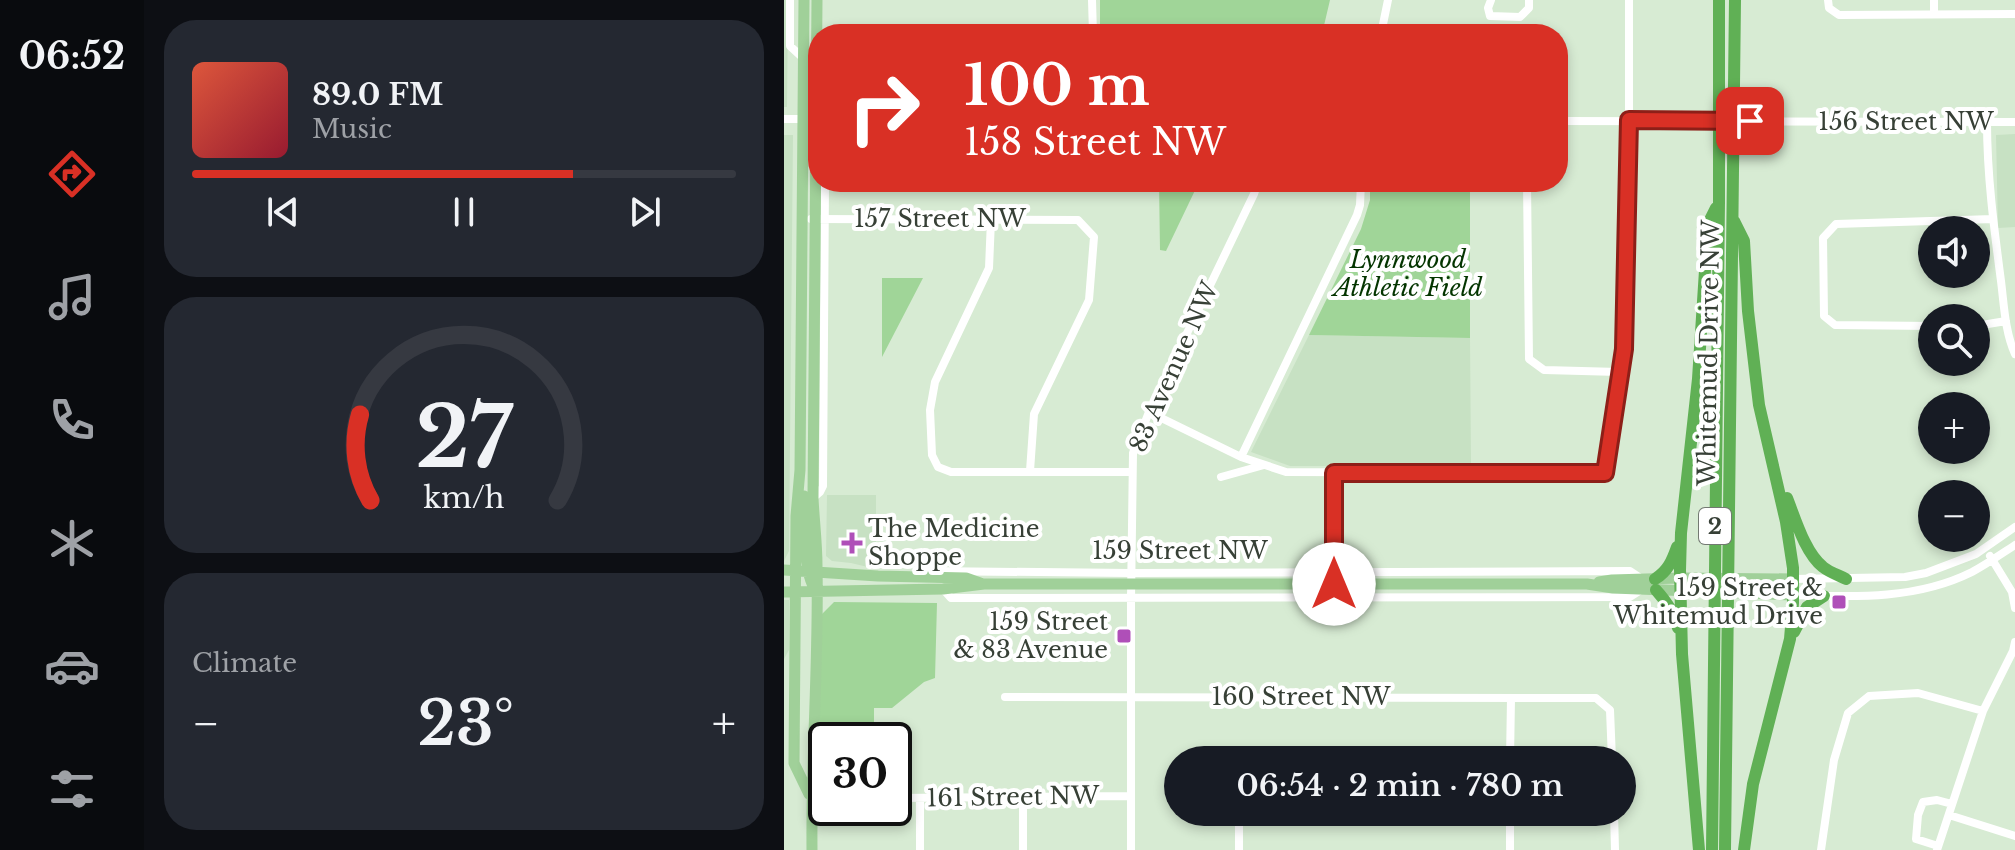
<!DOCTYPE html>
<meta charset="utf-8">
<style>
body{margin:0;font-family:"Libre Baskerville",serif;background:#242831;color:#f1f3f6;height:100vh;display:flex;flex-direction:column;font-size:30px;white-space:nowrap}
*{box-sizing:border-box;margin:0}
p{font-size:26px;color:#9ea1a6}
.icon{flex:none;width:44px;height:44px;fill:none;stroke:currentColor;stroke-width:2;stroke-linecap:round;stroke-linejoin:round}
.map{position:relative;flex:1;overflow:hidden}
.side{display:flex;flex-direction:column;gap:20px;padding:20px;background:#0d0f14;width:640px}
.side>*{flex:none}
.hud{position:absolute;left:24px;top:24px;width:760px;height:168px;border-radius:32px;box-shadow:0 4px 12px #0003;background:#d93025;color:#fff;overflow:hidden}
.tools{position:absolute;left:1134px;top:216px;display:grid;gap:16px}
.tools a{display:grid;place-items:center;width:72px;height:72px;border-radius:50%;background:#171b24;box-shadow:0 4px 12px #0003;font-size:40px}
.speed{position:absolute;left:24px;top:722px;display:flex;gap:16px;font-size:40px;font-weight:700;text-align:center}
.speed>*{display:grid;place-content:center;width:104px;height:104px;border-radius:50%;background:#171b24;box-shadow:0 4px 12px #0003;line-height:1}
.speed .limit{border:4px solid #111;border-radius:12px;background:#fff;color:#111}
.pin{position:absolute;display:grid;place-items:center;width:68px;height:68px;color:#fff;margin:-34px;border-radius:16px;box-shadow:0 4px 12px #0006}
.me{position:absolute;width:88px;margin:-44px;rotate:0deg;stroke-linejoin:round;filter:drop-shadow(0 0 6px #0008)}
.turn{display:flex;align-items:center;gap:28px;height:168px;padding:0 24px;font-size:36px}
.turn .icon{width:104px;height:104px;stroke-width:2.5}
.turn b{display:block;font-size:56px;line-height:68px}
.big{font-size:60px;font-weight:600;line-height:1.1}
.side .tile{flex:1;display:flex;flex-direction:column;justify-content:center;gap:12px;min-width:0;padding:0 28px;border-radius:32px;background:#242831}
.side .dial{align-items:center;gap:0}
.dial svg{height:208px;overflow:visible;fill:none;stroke:#363941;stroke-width:7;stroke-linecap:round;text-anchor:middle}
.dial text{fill:#f1f3f6;stroke:none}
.song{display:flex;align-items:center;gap:24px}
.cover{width:96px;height:96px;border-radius:12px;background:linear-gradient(135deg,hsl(10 70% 55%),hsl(350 70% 35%))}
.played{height:8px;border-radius:4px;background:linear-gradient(90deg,#d93025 70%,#363941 70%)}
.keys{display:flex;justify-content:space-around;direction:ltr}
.heat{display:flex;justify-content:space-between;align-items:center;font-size:44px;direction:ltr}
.trip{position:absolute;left:380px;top:746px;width:472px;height:80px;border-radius:40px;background:#171b24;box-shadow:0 4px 12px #0003;font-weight:600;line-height:80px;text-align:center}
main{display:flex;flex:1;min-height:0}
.tab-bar{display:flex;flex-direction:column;width:144px;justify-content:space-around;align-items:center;background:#090b0e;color:#9ea1a6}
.tab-bar .icon{width:56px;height:56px}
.tab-bar .selected{color:#d93025}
.tab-bar b{font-size:36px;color:#f1f3f6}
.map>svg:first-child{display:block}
</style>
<main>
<nav class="tab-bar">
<b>06:52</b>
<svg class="icon selected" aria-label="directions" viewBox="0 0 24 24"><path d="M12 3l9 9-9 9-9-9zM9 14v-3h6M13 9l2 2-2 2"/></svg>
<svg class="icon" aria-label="music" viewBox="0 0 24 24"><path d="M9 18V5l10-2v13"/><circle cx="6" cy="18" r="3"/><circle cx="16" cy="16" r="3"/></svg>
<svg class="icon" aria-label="phone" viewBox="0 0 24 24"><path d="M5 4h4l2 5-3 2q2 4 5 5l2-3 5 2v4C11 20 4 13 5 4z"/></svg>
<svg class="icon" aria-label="climate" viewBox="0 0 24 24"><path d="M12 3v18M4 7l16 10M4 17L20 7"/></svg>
<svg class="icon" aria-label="car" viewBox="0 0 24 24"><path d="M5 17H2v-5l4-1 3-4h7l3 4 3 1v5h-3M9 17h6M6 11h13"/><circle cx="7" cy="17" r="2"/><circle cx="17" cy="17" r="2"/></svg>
<svg class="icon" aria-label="filters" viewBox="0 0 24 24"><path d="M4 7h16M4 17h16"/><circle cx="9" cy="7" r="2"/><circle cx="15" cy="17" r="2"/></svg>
</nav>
<section class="side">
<div class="tile">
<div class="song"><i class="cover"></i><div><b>89.0 FM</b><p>Music</p></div></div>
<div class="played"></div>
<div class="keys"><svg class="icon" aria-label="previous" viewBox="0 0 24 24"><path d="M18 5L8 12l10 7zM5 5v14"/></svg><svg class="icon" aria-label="pause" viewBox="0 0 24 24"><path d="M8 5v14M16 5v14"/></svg><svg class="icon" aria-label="next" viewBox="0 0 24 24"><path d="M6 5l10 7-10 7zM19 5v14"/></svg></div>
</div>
<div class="tile dial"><svg viewBox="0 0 100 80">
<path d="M14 69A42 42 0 1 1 86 69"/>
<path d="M14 69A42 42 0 0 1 10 36" stroke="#d93025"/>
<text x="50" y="56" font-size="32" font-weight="700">27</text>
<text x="50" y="72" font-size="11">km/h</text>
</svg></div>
<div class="tile"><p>Climate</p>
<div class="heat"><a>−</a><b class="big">23°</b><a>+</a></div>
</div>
</section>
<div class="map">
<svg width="1231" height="850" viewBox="0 0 1231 850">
<rect width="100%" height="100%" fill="#d7ebd3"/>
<!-- built -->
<path fill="#c7e1c3" d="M0,0H4L3,107H0Z
M1231,134V227L1214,228L1212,135Z
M0,135H9L5,551L0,561Z
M525,335L686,338L687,466H506L467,452Z
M43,495H92V569L67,563L48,561L42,556Z
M0,600H5V650L0,659Z"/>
<!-- green -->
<path fill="#a0d598" d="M316,0H546L538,34H316Z
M375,182H415L382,251L376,250Z
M586,182H686V338L525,335L577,229L586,200Z
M98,278H139L98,357Z
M50,602L153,603L151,678L140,682L108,708H90V726L36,728V616Z"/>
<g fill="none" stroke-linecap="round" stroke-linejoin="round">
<!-- minor -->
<path stroke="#fff" stroke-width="8" d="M6,0V46L19,58
M308,0L309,34
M707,0L704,8L706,16L736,17L745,8V0
M1044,0L1045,8L1055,15L1231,14
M1150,14V0
M597,34L604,0
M0,119H23
M774,121L1231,122
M1203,122C1203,175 1210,228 1217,281C1220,305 1221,332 1231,354
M743,182L745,359L760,370L835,372
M27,219L294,220L310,237L305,300L250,414L246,471
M207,220L205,268L151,382L146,410L148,455L154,467L167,472H347
M1148,326L1051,325L1040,316L1039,238L1052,224L1209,219
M1192,326L1222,321
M365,412L457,457L502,472L821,473L840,349L845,141V0
M457,457L573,215L576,205L577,182
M550,473V576
M437,477L480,465
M29,498L36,492L39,486L41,182
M1206,556L1228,592L1231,608
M127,576L135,571H143L347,573L846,571L858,579
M1009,579L1121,577L1142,573L1192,554L1231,527
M159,589L167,598L846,597L857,590
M1009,595C1070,597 1132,600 1188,572C1203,564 1217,554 1231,545
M221,697L812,698L826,710L828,760
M726,760L727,698
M27,798H42
M110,798L347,796
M136,798V850
M726,812V850
M830,812L831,850
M1165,815L1231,836
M1154,846L1132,839L1134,815L1139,802L1153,800L1168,804
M239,850V796
M347,850V599L349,453L365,412L470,194L474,182
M455,850V821L458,812
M1037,850L1050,760L1064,713L1085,696L1134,693L1199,711
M1153,850L1199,711L1229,651L1231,642"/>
<!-- major -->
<path stroke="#a0d099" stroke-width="11" d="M20,0L16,470L12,516L10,763L25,794
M20,496C22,520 17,574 33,592
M0,570L94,576L182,578L196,583
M815,582L828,580L896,578L1009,579
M0,592L159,589L200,584H803L829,588L1009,595
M28,850C27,755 35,660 33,566C33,543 30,520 29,498L33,0"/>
<!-- highway -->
<path stroke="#60b055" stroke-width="12" d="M950,221L960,241L964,311L975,405L1002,522L1009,568V603L1006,639L969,784L960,850
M1003,498C1011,518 1021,553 1039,567C1045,572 1054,575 1062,579
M871,579C884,571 888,561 893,547
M872,590C882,601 891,614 894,628
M1010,632L1023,607L1040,596
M915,850L898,654L896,570L897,533L914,379L924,224L932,208
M928,850L935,202V0
M941,850L951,0"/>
</g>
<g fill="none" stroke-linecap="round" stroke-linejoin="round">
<defs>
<path id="route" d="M550,584V473H821L840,349L845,120L966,121"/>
</defs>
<!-- route casing -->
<use href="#route" stroke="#8d1f18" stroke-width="20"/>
<!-- route -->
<use href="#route" stroke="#d93025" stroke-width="14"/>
</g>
<!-- markers -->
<g fill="#af4fb8" stroke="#fff" stroke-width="3">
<path d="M64 531h8v8h8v8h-8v8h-8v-8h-8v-8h8z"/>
<rect x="1047" y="594" width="16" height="16" rx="4"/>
<rect x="332" y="628" width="16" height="16" rx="4"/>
</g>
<g text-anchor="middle" stroke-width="8" stroke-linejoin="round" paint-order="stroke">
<!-- shield labels -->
<rect fill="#fff" stroke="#737972" stroke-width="2" x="915" y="508" width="32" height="36" rx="6"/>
<g font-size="22" font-weight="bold" fill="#374036">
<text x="931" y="534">2</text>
</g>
<!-- street labels -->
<g font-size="24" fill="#374036" stroke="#fff">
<text x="1122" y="130">156 Street NW</text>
<text x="156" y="227">157 Street NW</text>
<text transform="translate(925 353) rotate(-89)" y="8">Whitemud Drive NW</text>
<text transform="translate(390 367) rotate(-66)" y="8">83 Avenue NW</text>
<text x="396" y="559">159 Street NW</text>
<text x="517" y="705">160 Street NW</text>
<text transform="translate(229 797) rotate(-1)" y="8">161 Street NW</text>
</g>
<!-- park labels -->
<g font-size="24" font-style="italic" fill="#043500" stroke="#fff">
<text x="624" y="268">Lynnwood<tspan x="624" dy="28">Athletic Field</tspan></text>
</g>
<!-- poi labels -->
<g font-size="24" fill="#374036" stroke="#fff" text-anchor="end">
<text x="84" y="537" text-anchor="start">The Medicine<tspan x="84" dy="28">Shoppe</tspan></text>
<text x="1039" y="596">159 Street &amp;<tspan x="1039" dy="28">Whitemud Drive</tspan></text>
<text x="324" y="630">159 Street<tspan x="324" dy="28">&amp; 83 Avenue</tspan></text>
</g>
</g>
</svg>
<div class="tools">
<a><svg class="icon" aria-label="sound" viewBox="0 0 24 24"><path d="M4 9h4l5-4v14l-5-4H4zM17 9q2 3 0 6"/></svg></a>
<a><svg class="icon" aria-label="search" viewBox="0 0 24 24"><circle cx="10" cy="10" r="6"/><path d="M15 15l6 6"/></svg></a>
<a>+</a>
<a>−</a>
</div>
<div class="speed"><div class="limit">30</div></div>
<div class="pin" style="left:966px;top:121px;background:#d93025"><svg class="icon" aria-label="arrive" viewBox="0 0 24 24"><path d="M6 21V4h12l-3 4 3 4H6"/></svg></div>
<svg class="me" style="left:550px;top:584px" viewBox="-20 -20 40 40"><circle r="19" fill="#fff"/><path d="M0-13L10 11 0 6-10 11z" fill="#d93025"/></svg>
<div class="trip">06:54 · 2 min · 780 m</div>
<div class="hud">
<div class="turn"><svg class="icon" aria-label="right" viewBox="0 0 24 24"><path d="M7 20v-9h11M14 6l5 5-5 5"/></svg><div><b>100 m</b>158 Street NW</div></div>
</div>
</div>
</main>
